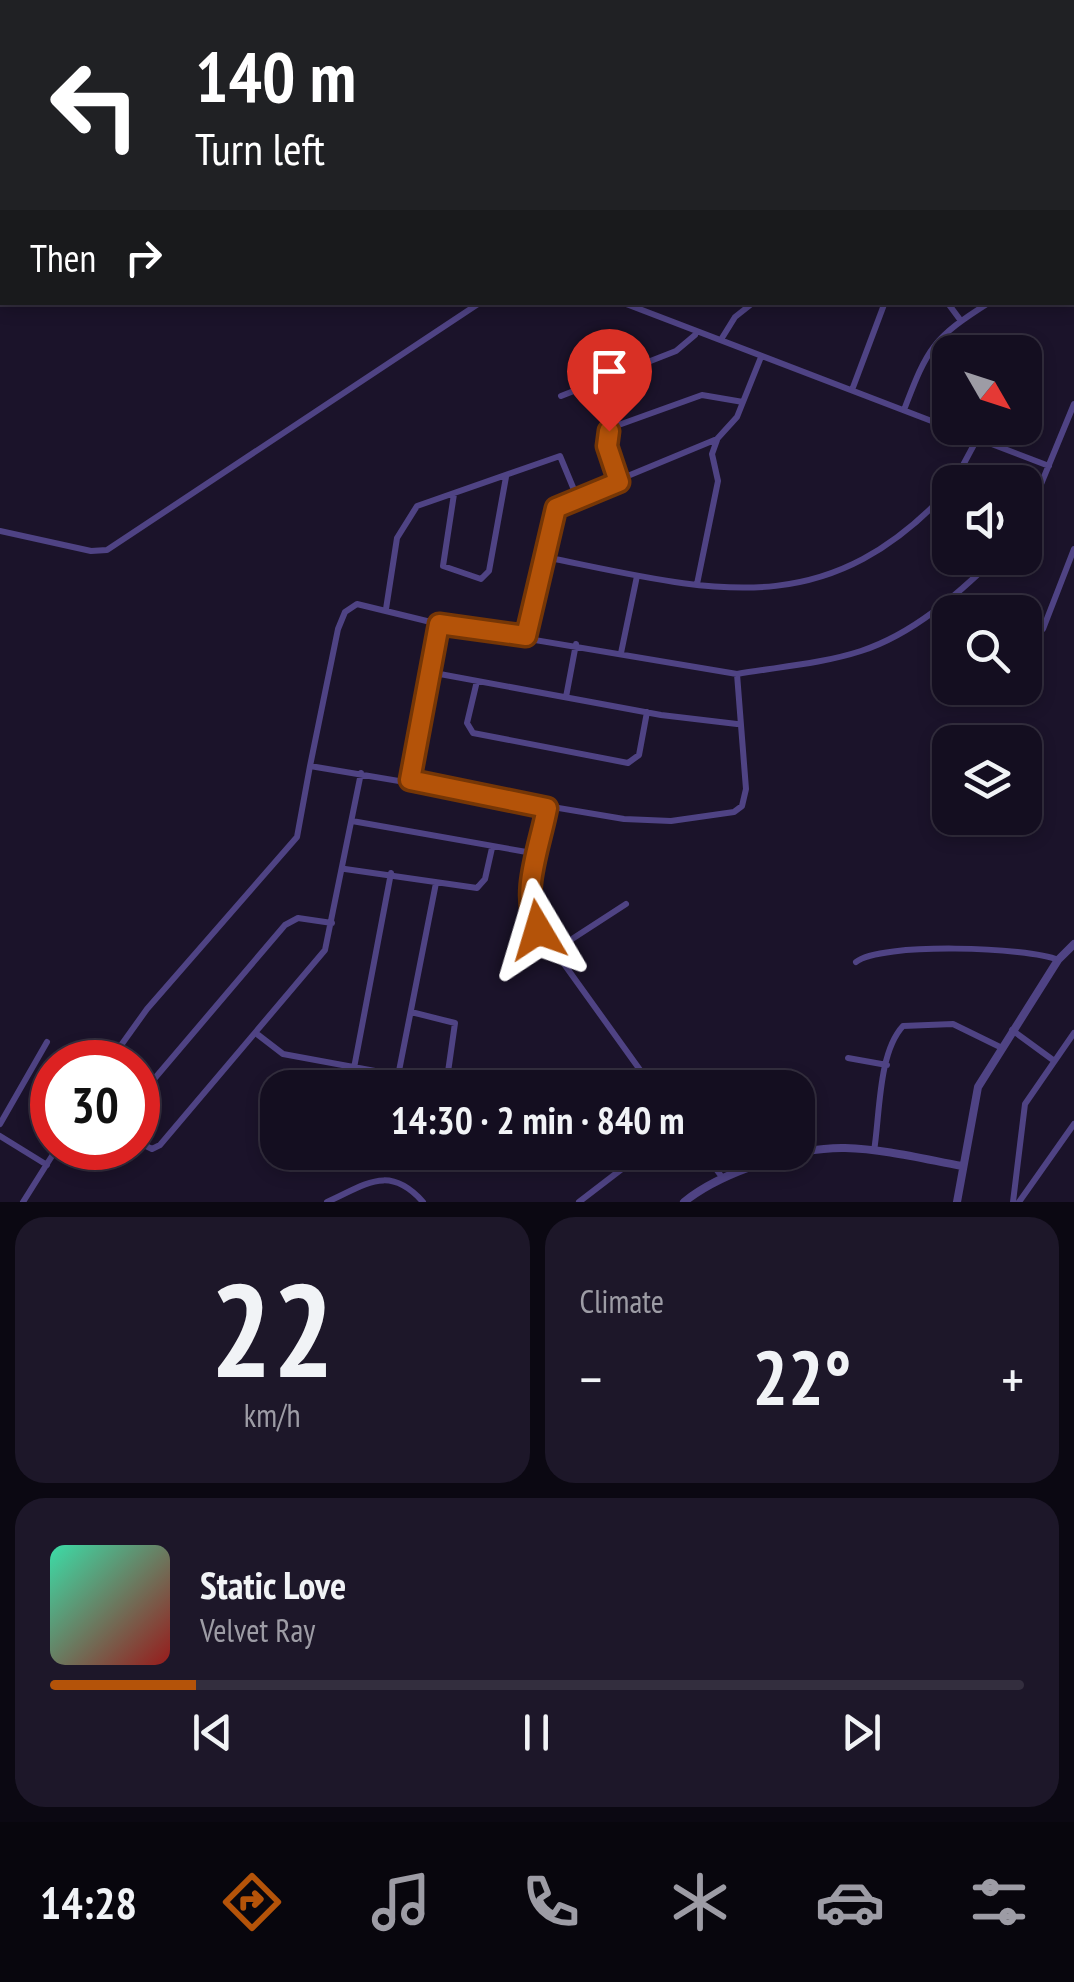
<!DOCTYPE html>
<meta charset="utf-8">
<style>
body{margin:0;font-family:"PT Sans Narrow",sans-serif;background:#1d1729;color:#f1f3f6;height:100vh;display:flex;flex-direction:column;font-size:38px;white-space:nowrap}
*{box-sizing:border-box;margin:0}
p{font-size:32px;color:#9d9ca5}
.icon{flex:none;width:55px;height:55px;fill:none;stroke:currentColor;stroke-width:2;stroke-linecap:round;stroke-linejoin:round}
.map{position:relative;height:1202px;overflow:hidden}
.details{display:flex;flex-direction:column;gap:15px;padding:15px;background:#0b0812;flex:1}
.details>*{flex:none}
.top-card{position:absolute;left:0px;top:0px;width:1075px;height:305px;box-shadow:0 5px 15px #0003,0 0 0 2px #332e3e;background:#202124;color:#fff;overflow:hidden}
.needle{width:65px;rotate:129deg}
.controls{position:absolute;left:932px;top:335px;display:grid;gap:20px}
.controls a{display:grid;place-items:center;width:110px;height:110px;border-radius:20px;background:#140e20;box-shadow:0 5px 15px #0003,0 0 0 2px #332e3e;font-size:50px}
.speed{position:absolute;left:30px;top:1040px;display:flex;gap:20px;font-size:50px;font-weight:700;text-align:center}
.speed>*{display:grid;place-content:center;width:130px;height:130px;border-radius:50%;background:#140e20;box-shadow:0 5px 15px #0003,0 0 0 2px #332e3e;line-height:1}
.speed .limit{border:15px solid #d22;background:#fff;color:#111}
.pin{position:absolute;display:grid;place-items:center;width:85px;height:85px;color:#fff;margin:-102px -42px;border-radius:50% 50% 50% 0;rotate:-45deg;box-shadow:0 0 10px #0007}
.pin .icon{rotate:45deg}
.me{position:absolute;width:110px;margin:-55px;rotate:353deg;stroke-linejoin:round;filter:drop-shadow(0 0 8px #0008)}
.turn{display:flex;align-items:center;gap:35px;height:210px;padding:0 30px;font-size:45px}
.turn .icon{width:130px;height:130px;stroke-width:2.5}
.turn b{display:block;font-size:70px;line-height:85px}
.then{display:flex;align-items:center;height:95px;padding:0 30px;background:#0003;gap:20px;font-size:38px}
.big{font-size:75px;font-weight:700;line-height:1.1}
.details .widget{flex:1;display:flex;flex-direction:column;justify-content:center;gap:15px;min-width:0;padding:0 35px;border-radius:30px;background:#1d1729}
.details .dial{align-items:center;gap:0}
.dial b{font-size:130px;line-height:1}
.song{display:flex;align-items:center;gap:30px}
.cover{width:120px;height:120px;border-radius:15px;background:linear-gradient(135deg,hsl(160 70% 55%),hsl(0 70% 35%))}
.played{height:10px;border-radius:5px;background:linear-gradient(90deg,#b45309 15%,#332e3e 15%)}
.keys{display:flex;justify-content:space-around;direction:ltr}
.heat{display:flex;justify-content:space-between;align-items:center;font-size:55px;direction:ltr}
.details .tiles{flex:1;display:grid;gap:15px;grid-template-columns:1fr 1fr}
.widget:last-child{grid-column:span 2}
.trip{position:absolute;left:260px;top:1070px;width:555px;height:100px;border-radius:30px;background:#140e20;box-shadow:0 5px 15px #0003,0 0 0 2px #332e3e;font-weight:700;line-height:100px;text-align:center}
.tabs{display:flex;height:160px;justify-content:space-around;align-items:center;background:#08060d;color:#9d9ca5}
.tabs .icon{width:70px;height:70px}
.tabs .selected{color:#b45309}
.tabs b{font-size:45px;color:#f1f3f6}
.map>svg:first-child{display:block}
</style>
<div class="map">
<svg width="1074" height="1202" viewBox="0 0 1074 1202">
<rect width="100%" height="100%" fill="#1b132a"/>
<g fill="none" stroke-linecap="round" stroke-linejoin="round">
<!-- minor -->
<path stroke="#4f4384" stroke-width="6" d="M865,2L867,0
M1072,93L1074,90
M1072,208H1074
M1072,269L1074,270
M621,302L1049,466
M947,302L961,321
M722,338L735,317L754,302
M852,390L885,302
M561,396L676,351L695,335
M904,410C928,347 933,338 990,302
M954,482L977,439
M619,483L606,439L613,427L702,395L743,402
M454,494L443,566L481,579L489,571L506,477
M1025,523L1074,404
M0,531L91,551L107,550L481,302
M545,557L552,517L560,504L717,439L737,417L761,357
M697,584L718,481L712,454L717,440
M386,609L397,538L417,506L560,456L577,497
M1043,629L1074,549
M526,636L545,557C709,590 823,627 950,489
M621,653L637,576
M429,672L661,715L737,724
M477,681L467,723L473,733L628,763L639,755L647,712
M566,697L576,644
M310,766L338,629L345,612L357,604L439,624L737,674
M410,780L439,624
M547,809L530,892L531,918L653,1088
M352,821L538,854
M345,869L477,888L485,879L492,848
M552,952L626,904
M856,962C880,942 1029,947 1058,960
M1012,1030L1053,1060
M257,1034L283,1054L440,1083L448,1072L455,1023L411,1012
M848,1058L887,1065
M109,1062L147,1009L297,837L310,766L624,819L671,821L734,812L742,806L746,789L737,674C777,667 821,664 861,651C913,634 957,595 995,558
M354,1068L391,873
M398,1076L436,883
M138,1098L285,925L298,918L332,923
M0,1124L47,1042
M0,1136L47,1165
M138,1142L152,1149L160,1145L325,950L361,773
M874,1151C880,1115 878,1053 903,1026L953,1024L1000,1047
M703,1152L722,1177
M23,1202L57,1148
M327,1202C367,1184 389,1164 423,1202
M579,1202L644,1152
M1013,1202L1025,1104L1074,1033
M1019,1202L1074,1124"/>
<!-- tertiary -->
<path stroke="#4f4384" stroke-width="8" d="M684,1202C721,1172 797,1147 845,1148C884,1149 924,1159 962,1166
M957,1202L978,1087L1058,960L1074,944"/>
</g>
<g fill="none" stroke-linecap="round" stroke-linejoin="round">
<defs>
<path id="route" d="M538,930C519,895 540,846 547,808L410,780L439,624L526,636L556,508L619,482L607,446L609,431"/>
</defs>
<!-- route casing -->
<use href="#route" stroke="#753606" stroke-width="25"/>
<!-- route -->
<use href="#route" stroke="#b45309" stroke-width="18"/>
</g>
</svg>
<div class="controls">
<a><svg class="needle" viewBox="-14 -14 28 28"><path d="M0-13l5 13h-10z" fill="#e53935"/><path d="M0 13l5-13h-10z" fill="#9d9ca5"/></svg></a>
<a><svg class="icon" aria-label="sound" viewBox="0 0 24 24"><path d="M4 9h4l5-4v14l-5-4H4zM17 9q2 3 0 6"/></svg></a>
<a><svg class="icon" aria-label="search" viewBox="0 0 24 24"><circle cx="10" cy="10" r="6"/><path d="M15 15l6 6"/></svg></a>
<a><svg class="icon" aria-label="layers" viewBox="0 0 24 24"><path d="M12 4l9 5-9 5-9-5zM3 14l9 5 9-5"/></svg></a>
</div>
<div class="speed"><div class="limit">30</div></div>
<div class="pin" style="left:609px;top:431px;background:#d93025"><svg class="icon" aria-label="arrive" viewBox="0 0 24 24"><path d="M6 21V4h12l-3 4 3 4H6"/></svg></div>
<svg class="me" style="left:538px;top:930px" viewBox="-20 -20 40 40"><path d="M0-17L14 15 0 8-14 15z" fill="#b45309" stroke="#fff" stroke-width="4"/></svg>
<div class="trip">14:30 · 2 min · 840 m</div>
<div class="top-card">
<div class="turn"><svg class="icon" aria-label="left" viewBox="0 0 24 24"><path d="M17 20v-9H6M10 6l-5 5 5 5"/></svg><div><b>140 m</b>Turn left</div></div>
<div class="then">Then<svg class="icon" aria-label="right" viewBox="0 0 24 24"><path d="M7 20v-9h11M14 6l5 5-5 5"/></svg></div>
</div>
</div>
<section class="details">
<div class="tiles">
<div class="widget dial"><b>22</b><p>km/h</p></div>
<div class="widget"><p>Climate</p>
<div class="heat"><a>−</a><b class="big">22°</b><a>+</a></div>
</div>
<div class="widget">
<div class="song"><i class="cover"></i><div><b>Static Love</b><p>Velvet Ray</p></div></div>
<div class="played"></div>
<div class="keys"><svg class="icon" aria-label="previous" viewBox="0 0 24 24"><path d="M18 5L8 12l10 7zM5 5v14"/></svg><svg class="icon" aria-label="pause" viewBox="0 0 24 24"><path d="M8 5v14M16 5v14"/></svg><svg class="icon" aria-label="next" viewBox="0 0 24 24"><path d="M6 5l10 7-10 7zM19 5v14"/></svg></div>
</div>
</div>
</section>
<nav class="tabs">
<b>14:28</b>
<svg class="icon selected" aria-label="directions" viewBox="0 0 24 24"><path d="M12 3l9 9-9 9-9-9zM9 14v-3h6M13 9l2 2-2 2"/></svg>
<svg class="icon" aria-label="music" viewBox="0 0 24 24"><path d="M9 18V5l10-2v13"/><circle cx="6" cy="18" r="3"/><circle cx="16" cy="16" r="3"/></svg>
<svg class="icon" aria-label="phone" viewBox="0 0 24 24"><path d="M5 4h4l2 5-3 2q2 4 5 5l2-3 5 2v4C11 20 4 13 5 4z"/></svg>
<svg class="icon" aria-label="climate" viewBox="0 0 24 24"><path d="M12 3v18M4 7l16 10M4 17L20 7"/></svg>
<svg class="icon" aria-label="car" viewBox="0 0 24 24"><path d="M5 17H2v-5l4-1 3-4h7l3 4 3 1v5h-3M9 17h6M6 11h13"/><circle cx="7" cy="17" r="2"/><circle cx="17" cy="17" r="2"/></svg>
<svg class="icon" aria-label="filters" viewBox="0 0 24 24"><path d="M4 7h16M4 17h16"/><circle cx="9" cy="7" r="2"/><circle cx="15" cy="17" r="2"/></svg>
</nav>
